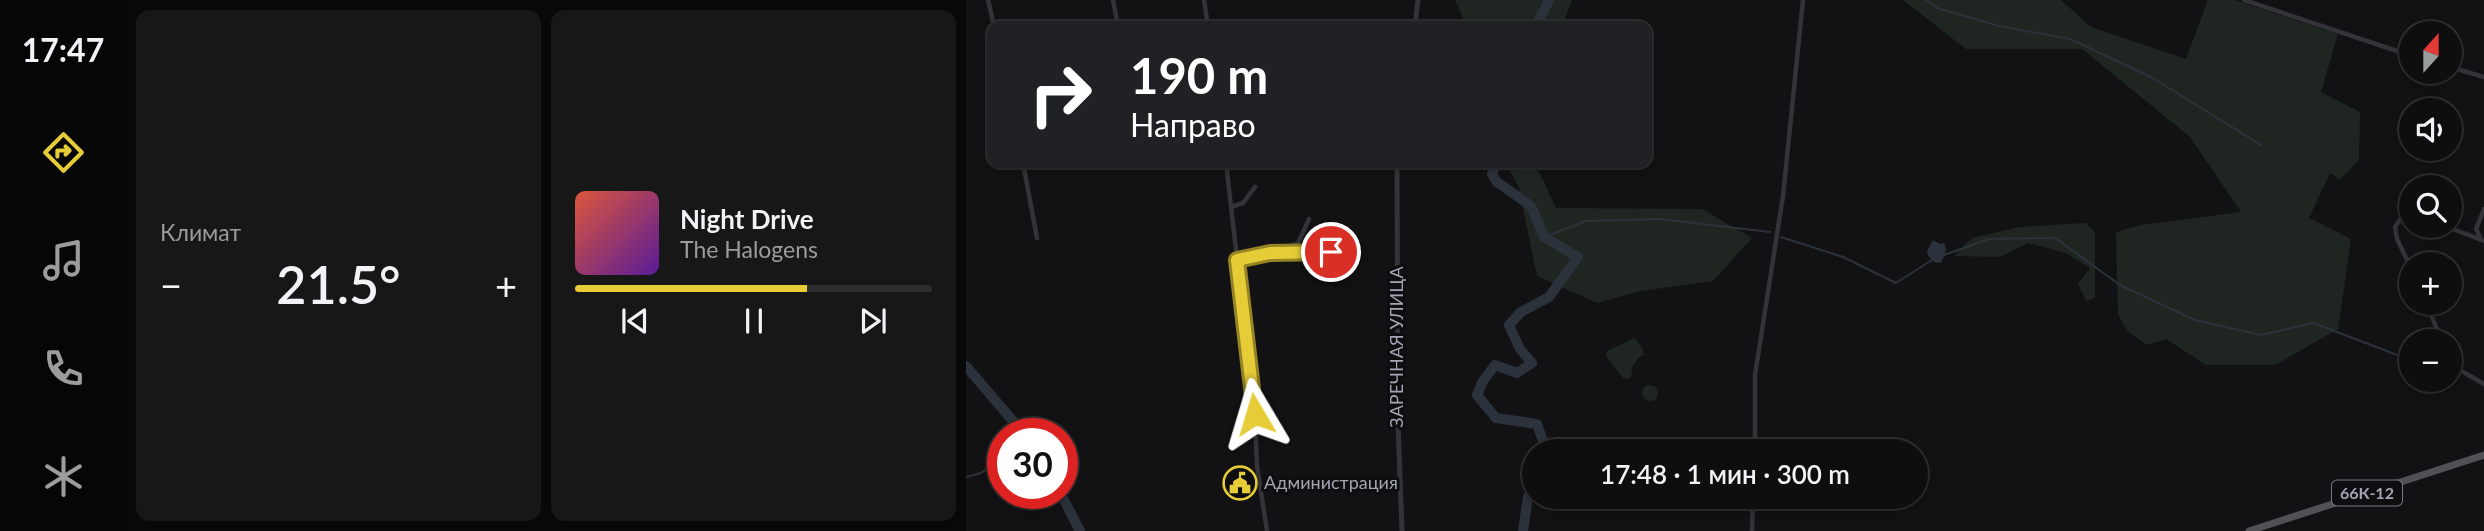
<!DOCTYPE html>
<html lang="ru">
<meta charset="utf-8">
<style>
body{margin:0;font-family:Lato,sans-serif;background:#171718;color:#f1f3f6;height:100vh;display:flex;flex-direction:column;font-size:26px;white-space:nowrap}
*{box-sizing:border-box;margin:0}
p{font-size:23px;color:#9b9c9e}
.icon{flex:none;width:38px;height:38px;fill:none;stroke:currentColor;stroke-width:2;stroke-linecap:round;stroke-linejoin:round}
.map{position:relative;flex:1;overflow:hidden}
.sheet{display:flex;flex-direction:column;gap:10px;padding:10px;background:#080808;width:840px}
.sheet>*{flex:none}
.hud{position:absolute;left:21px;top:21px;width:665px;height:147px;border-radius:14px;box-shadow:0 4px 10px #0003,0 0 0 2px #2e2e2f;background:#202124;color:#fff;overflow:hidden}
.needle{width:46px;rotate:21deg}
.controls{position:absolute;left:1433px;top:21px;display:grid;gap:14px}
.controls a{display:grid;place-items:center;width:63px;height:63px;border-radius:50%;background:#0e0e0f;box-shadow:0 4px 10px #0003,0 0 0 2px #2e2e2f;font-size:35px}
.speed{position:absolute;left:21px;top:418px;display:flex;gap:14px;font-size:35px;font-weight:700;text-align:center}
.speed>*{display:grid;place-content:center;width:91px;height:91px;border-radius:50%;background:#0e0e0f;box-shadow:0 4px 10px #0003,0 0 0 2px #2e2e2f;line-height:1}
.speed .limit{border:10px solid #d22;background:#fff;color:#111}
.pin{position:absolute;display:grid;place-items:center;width:60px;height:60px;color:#fff;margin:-30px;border:4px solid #fff;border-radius:50%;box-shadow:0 2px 7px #0007}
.me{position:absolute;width:77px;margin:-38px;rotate:353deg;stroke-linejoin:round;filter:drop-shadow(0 0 5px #0008)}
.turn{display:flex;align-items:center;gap:24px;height:147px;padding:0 28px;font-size:32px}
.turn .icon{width:91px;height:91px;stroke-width:2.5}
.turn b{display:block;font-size:49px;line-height:60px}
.big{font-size:52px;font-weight:600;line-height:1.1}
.sheet .widget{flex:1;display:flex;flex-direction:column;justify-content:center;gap:10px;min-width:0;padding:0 24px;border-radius:14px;background:#171718}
.song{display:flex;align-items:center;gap:21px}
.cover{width:84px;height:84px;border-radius:10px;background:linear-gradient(135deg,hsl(10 70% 55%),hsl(270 70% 35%))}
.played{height:7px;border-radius:4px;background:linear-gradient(90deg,#e6cd38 65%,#2e2e2f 65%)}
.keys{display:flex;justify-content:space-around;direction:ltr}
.heat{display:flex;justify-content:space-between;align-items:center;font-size:38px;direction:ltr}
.sheet .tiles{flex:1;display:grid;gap:10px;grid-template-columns:repeat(2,1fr)}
.trip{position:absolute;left:556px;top:439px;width:406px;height:70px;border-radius:35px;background:#0e0e0f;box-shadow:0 4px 10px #0003,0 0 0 2px #2e2e2f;font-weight:600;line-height:70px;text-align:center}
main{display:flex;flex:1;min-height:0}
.menu{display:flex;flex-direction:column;width:126px;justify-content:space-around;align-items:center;background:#060606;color:#9b9c9e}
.menu .icon{width:49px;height:49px}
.menu .active{color:#e6cd38}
.menu b{font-size:32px;color:#f1f3f6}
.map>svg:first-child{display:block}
</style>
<main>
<nav class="menu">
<b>17:47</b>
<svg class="icon active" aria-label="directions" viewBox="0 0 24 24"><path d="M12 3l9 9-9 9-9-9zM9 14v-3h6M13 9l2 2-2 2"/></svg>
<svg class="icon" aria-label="music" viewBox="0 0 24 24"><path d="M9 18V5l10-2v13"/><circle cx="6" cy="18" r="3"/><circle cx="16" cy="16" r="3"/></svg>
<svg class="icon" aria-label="phone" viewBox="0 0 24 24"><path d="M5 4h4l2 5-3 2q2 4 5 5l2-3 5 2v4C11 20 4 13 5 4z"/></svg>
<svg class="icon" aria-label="climate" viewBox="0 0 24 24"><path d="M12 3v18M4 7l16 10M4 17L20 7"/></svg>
</nav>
<section class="sheet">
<div class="tiles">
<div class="widget"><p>Климат</p>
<div class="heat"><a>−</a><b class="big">21.5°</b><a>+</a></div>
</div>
<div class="widget">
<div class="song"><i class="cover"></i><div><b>Night Drive</b><p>The Halogens</p></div></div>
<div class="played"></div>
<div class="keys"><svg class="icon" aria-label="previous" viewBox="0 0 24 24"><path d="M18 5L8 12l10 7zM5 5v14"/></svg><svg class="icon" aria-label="pause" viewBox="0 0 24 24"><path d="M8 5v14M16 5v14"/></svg><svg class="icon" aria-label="next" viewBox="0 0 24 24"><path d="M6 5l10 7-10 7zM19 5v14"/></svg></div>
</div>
</div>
</section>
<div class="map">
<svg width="1518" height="531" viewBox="0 0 1518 531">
<rect width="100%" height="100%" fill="#121214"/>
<!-- green -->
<path fill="#1f2621" d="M489,0H606L596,26H549L550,21L538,26H501Z
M937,0H1095L1125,27L1220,59L1242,0H1268L1372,34L1355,92L1394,112L1393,160L1374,180L1364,173L1343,218L1385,239L1372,329L1309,365H1240L1200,339L1181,345L1161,331L1152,314L1150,232L1175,225L1275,212L1224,137L1116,49H1000Z
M540,163H569L590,208L736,209L786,238L747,281L675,291L631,303L571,276L553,188Z
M1120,223L1129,233V298L1120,301L1112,284L1124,268L1100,253L1062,243L1035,257L988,256L1006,238L1054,227Z
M668,338L676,347L678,355L673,357L665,369L667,375L663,379L657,378L640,356L641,351Z
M676 393a8 8 0 1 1 16 0a8 8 0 1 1-16 0Z"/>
<!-- water -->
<path fill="#2c323b" d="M967,240L974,244L978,243C982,251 978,256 975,263L968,262L962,255L961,251Z"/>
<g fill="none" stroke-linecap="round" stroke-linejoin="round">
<!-- stream -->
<path stroke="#2c323b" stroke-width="2" d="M960,0L971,8L1033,26L1104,39L1185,77L1295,145
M578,237L620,221L694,219L804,232
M815,237L877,257L930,283L966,260
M978,255L1023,239L1089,238L1154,285L1229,320L1295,335L1347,323L1442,359
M0,477L15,473L37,457"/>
<!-- river -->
<path stroke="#2c323b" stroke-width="10" d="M570,26L583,0
M530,163L526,174L531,182L565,206L578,237L612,257L583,297L555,312L543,325L554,349L566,363L551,373L529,365L517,381L511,395L530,418L571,424L581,452
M0,366L58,434
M95,494L114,531
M557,531L562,497L569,486"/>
<!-- minor -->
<path stroke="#343338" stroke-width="4.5" d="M22,0L28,26
M147,0L152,26
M238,0L242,26
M1278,0L1446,56
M1484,67L1518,77
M57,163L71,238
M260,163L289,414L291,466L301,531
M265,207L277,203L289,187
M1446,219L1435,218L1429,227L1431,239L1446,270
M1479,226L1518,241
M1514,237L1510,229L1518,209
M308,252L332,243L343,219
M271,259L304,253L365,252
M1460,303L1476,341
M1484,359L1492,369L1518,384
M789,452V375L817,196L837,0
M786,531L787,497"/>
<!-- tertiary -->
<path stroke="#343338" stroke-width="5" d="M449,26L452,0
M431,163L432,424L436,531"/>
<!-- primary -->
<path stroke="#505057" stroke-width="7" d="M1283,531L1518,455"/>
</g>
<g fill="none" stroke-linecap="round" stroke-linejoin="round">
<defs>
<path id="route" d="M289,414L271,260L304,253L365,252"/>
</defs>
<!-- route casing -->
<use href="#route" stroke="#968524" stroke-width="18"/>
<!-- route -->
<use href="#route" stroke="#e6cd38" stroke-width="12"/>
</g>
<!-- icons -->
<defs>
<symbol id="civic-ring" viewBox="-11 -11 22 22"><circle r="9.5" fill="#0e0d0f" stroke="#e6cd38" stroke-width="1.5"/><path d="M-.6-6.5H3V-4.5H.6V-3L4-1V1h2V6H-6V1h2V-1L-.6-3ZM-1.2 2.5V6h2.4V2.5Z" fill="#e6cd38"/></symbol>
</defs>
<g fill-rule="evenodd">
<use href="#civic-ring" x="255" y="464" width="38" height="38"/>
</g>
<g text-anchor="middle" stroke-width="6" stroke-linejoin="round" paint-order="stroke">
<!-- shield labels -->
<rect fill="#0e0d0f" stroke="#777882" stroke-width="2" x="1366" y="480.5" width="70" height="25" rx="5"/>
<g font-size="16" font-weight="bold" fill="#a4a6b3">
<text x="1401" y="499">66К-12</text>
</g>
<!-- street labels -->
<g font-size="18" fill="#a4a6b3" stroke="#0e0d0f">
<text transform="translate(431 347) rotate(-90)" y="6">ЗАРЕЧНАЯ УЛИЦА</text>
</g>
<!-- poi labels -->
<g font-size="18" fill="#a4a6b3" stroke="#0e0d0f" text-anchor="start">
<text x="298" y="489">Администрация</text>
</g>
</g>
</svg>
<div class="controls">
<a><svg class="needle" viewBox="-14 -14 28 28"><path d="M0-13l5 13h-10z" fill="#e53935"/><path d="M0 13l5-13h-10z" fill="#9b9c9e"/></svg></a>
<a><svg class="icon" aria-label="sound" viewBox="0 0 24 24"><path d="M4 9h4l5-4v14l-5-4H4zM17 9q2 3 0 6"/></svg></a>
<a><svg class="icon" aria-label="search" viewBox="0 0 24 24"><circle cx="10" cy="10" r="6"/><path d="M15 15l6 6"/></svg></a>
<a>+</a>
<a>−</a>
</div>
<div class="speed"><div class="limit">30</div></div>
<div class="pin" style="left:365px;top:252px;background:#d93025"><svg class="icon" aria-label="arrive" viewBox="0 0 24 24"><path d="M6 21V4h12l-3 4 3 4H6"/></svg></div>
<svg class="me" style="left:289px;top:414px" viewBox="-20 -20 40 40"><path d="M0-17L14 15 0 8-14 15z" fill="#e6cd38" stroke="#fff" stroke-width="4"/></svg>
<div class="trip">17:48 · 1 мин · 300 m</div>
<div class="hud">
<div class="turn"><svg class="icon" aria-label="right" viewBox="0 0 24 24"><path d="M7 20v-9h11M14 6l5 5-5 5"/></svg><div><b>190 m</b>Направо</div></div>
</div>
</div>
</main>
